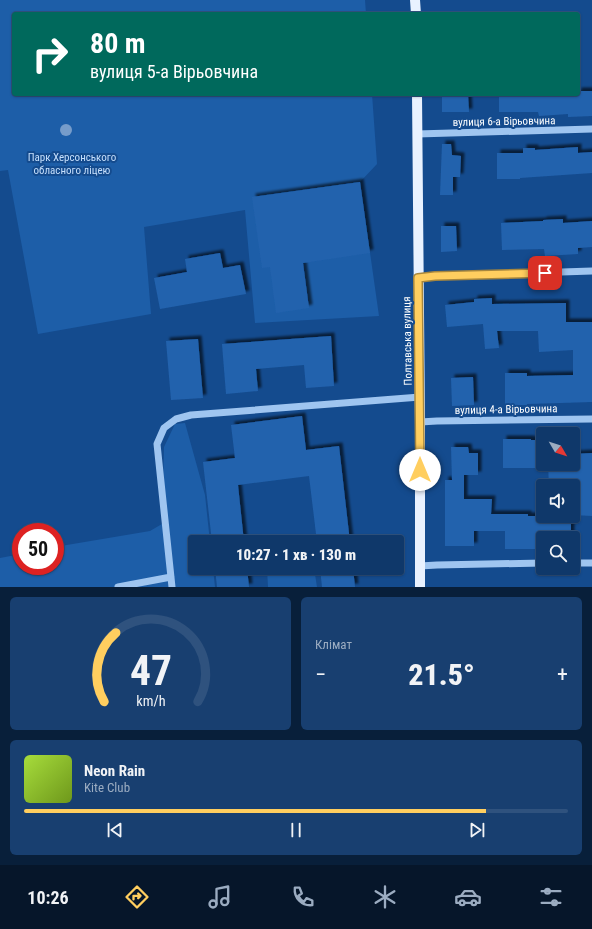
<!DOCTYPE html>
<html lang="uk">
<meta charset="utf-8">
<style>
body{margin:0;font-family:"Roboto Condensed",sans-serif;background:#183f70;color:#f1f3f6;height:100vh;display:flex;flex-direction:column;font-size:15px;white-space:nowrap}
*{box-sizing:border-box;margin:0}
p{font-size:13px;color:#9bacc1}
.icon{flex:none;width:22px;height:22px;fill:none;stroke:currentColor;stroke-width:2;stroke-linecap:round;stroke-linejoin:round}
.map{position:relative;height:587px;overflow:hidden}
.details{display:flex;flex-direction:column;gap:10px;padding:10px;background:#081f3a;flex:1}
.details>*{flex:none}
.guide{position:absolute;left:12px;top:12px;width:568px;height:84px;border-radius:4px;box-shadow:0 1px 3px #0004,0 0 0 1px #2f527e;background:#00695c;color:#fff;overflow:hidden}
.needle{width:26px;rotate:129deg}
.controls{position:absolute;left:536px;top:427px;display:grid;gap:8px}
.controls a{display:grid;place-items:center;width:44px;height:44px;border-radius:4px;background:#0f386a;box-shadow:0 1px 3px #0004,0 0 0 1px #2f527e;font-size:20px}
.speed{position:absolute;left:12px;top:523px;display:flex;gap:8px;font-size:20px;font-weight:700;text-align:center}
.speed>*{display:grid;place-content:center;width:52px;height:52px;border-radius:50%;background:#0f386a;box-shadow:0 1px 3px #0004,0 0 0 1px #2f527e;line-height:1}
.speed .limit{border:6px solid #d22;background:#fff;color:#111}
.pin{position:absolute;display:grid;place-items:center;width:34px;height:34px;color:#fff;margin:-17px;border-radius:8px;box-shadow:0 2px 6px #0006}
.me{position:absolute;width:44px;margin:-22px;rotate:0deg;stroke-linejoin:round;filter:drop-shadow(0 0 3px #0008)}
.turn{display:flex;align-items:center;gap:14px;height:84px;padding:0 12px;font-size:18px}
.turn .icon{width:52px;height:52px;stroke-width:2.5}
.turn b{display:block;font-size:28px;line-height:34px}
.big{font-size:30px;font-weight:800;line-height:1.1}
.details .tile{flex:1;display:flex;flex-direction:column;justify-content:center;gap:6px;min-width:0;padding:0 14px;border-radius:6px;background:#183f70}
.details .dial{align-items:center;gap:0}
.dial svg{height:104px;overflow:visible;fill:none;stroke:#2f527e;stroke-width:7;stroke-linecap:round;text-anchor:middle}
.dial text{fill:#f1f3f6;stroke:none}
.song{display:flex;align-items:center;gap:12px}
.cover{width:48px;height:48px;border-radius:6px;background:linear-gradient(135deg,hsl(80 70% 55%),hsl(80 70% 35%))}
.played{height:4px;border-radius:2px;background:linear-gradient(90deg,#ffce5f 85%,#2f527e 85%)}
.keys{display:flex;justify-content:space-around;direction:ltr}
.heat{display:flex;justify-content:space-between;align-items:center;font-size:22px;direction:ltr}
.details .tiles{flex:1;display:grid;gap:10px;grid-template-columns:1fr 1fr}
.tile:last-child{grid-column:span 2}
.trip{position:absolute;left:188px;top:535px;width:216px;height:40px;border-radius:4px;background:#0f386a;box-shadow:0 1px 3px #0004,0 0 0 1px #2f527e;font-weight:800;line-height:40px;text-align:center}
.menu{display:flex;height:64px;justify-content:space-around;align-items:center;background:#06162a;color:#9bacc1}
.menu .icon{width:28px;height:28px}
.menu .on{color:#ffce5f}
.menu b{font-size:18px;color:#f1f3f6}
.map>svg:first-child{display:block}
</style>
<div class="map">
<svg width="592" height="587" viewBox="0 0 592 587">
<defs>
<filter id="shadow"><feDropShadow dx="3.5" dy="-3.5" stdDeviation="1" flood-color="#0009"/></filter>
</defs>
<rect width="100%" height="100%" fill="#144b8e"/>
<!-- green -->
<path fill="#1d5ea8" d="M0,0H365L366,14H14V94H372L377,164L360,182L379,316L255,323L245,210L144,227L151,314L38,334L8,170L0,171Z
M185,423L205,495L210,542H195V568H213L215,587H0V558L21,554V566H55V547L150,531L162,524L164,447L175,424Z
M267,568H287L298,575L307,568H314L317,587H268Z"/>
<!-- building -->
<path fill="#2262ad" filter="url(#shadow)" d="M578,91H592V116L568,117V114L539,116L538,112H499V94H578Z
M442,94H468L469,112H442Z
M442,144H451L452,155L461,156L460,177H453V195H440Z
M578,147V153L592,152V173L520,178V179H497V153H523V148H535V150Z
M360,182L370,253L303,263L309,308L276,313L270,267L262,268L252,197Z
M563,219V223L592,221V247L578,248V254L545,256L544,249L502,250L501,223L543,221V220Z
M441,226H456L457,251L441,252Z
M220,253L223,268L240,265L246,294L160,309L154,278L187,272L185,259Z
M492,298V304L566,303V322H592V402L527,404V405H505V373H527V376L573,375V350L539,352L538,331H497L499,348L485,349L483,324L447,327L445,305L474,302V299Z
M331,336L334,386L306,388L304,365L256,369L258,391L226,394L222,344Z
M198,339L203,398L171,400L166,341Z
M473,377L474,405L452,406L451,378Z
M302,416L306,450L339,446L350,542H317L309,476L238,485L244,542H212L203,462L235,458L231,425Z
M503,439H531V440H543V468H503Z
M451,447H468L469,453H478V475H464V499H492L491,514H528V516H571V538H541L540,549H505V531H474V546H445V480H452Z
M592,453V516L575,515L576,486H549L548,464H573V454Z
M215,568H247L249,587H217Z
M320,568H353L355,587H322Z"/>
<g fill="none" stroke-linecap="round" stroke-linejoin="round">
<!-- minor -->
<path stroke="#9fc5f0" stroke-width="7" d="M417,134L592,129
M418,278L435,276L592,271
M420,422L437,421L592,419
M573,563H592
M420,566L437,565L543,563
M118,587L171,577
M172,587L157,444L164,428L176,419L191,415L420,397"/>
<!-- major -->
<path stroke="#e9f2ff" stroke-width="10" d="M415,0L416,14
M417,94L420,422V587"/>
</g>
<!-- trees -->
<circle fill="#769cca" cx="66" cy="130" r="6"/>
<g fill="none" stroke-linecap="round" stroke-linejoin="round">
<defs>
<path id="route" d="M420,470L418,278L435,276L545,273"/>
</defs>
<!-- route casing -->
<use href="#route" stroke="#a6863e" stroke-width="10"/>
<!-- route -->
<use href="#route" stroke="#ffce5f" stroke-width="7"/>
</g>
<g text-anchor="middle" stroke-width="4" stroke-linejoin="round" paint-order="stroke">
<!-- street labels -->
<g font-size="11" fill="#fff" stroke="#144b8e">
<text transform="translate(504 121) rotate(-1)" y="4">вулиця 6-а Вірьовчина</text>
<text transform="translate(407 341) rotate(-91)" y="4">Полтавська вулиця</text>
<text transform="translate(506 409) rotate(-1)" y="4">вулиця 4-а Вірьовчинa</text>
</g>
<!-- park labels -->
<g font-size="11" fill="#c6dffc" stroke="#144b8e">
<text x="72" y="161">Парк Херсонського<tspan x="72" dy="13">обласного ліцею</tspan></text>
</g>
</g>
</svg>
<div class="controls">
<a><svg class="needle" viewBox="-14 -14 28 28"><path d="M0-13l5 13h-10z" fill="#e53935"/><path d="M0 13l5-13h-10z" fill="#9bacc1"/></svg></a>
<a><svg class="icon" aria-label="sound" viewBox="0 0 24 24"><path d="M4 9h4l5-4v14l-5-4H4zM17 9q2 3 0 6"/></svg></a>
<a><svg class="icon" aria-label="search" viewBox="0 0 24 24"><circle cx="10" cy="10" r="6"/><path d="M15 15l6 6"/></svg></a>
</div>
<div class="speed"><div class="limit">50</div></div>
<div class="pin" style="left:545px;top:273px;background:#d93025"><svg class="icon" aria-label="arrive" viewBox="0 0 24 24"><path d="M6 21V4h12l-3 4 3 4H6"/></svg></div>
<svg class="me" style="left:420px;top:470px" viewBox="-20 -20 40 40"><circle r="19" fill="#fff"/><path d="M0-13L10 11 0 6-10 11z" fill="#ffce5f"/></svg>
<div class="trip">10:27 · 1 хв · 130 m</div>
<div class="guide">
<div class="turn"><svg class="icon" aria-label="right" viewBox="0 0 24 24"><path d="M7 20v-9h11M14 6l5 5-5 5"/></svg><div><b>80 m</b>вулиця 5-а Вірьовчина</div></div>
</div>
</div>
<section class="details">
<div class="tiles">
<div class="tile dial"><svg viewBox="0 0 100 80">
<path d="M14 69A42 42 0 1 1 86 69"/>
<path d="M14 69A42 42 0 0 1 23 16" stroke="#ffce5f"/>
<text x="50" y="56" font-size="32" font-weight="700">47</text>
<text x="50" y="72" font-size="11">km/h</text>
</svg></div>
<div class="tile"><p>Клімат</p>
<div class="heat"><a>−</a><b class="big">21.5°</b><a>+</a></div>
</div>
<div class="tile">
<div class="song"><i class="cover"></i><div><b>Neon Rain</b><p>Kite Club</p></div></div>
<div class="played"></div>
<div class="keys"><svg class="icon" aria-label="previous" viewBox="0 0 24 24"><path d="M18 5L8 12l10 7zM5 5v14"/></svg><svg class="icon" aria-label="pause" viewBox="0 0 24 24"><path d="M8 5v14M16 5v14"/></svg><svg class="icon" aria-label="next" viewBox="0 0 24 24"><path d="M6 5l10 7-10 7zM19 5v14"/></svg></div>
</div>
</div>
</section>
<nav class="menu">
<b>10:26</b>
<svg class="icon on" aria-label="directions" viewBox="0 0 24 24"><path d="M12 3l9 9-9 9-9-9zM9 14v-3h6M13 9l2 2-2 2"/></svg>
<svg class="icon" aria-label="music" viewBox="0 0 24 24"><path d="M9 18V5l10-2v13"/><circle cx="6" cy="18" r="3"/><circle cx="16" cy="16" r="3"/></svg>
<svg class="icon" aria-label="phone" viewBox="0 0 24 24"><path d="M5 4h4l2 5-3 2q2 4 5 5l2-3 5 2v4C11 20 4 13 5 4z"/></svg>
<svg class="icon" aria-label="climate" viewBox="0 0 24 24"><path d="M12 3v18M4 7l16 10M4 17L20 7"/></svg>
<svg class="icon" aria-label="car" viewBox="0 0 24 24"><path d="M5 17H2v-5l4-1 3-4h7l3 4 3 1v5h-3M9 17h6M6 11h13"/><circle cx="7" cy="17" r="2"/><circle cx="17" cy="17" r="2"/></svg>
<svg class="icon" aria-label="filters" viewBox="0 0 24 24"><path d="M4 7h16M4 17h16"/><circle cx="9" cy="7" r="2"/><circle cx="15" cy="17" r="2"/></svg>
</nav>
